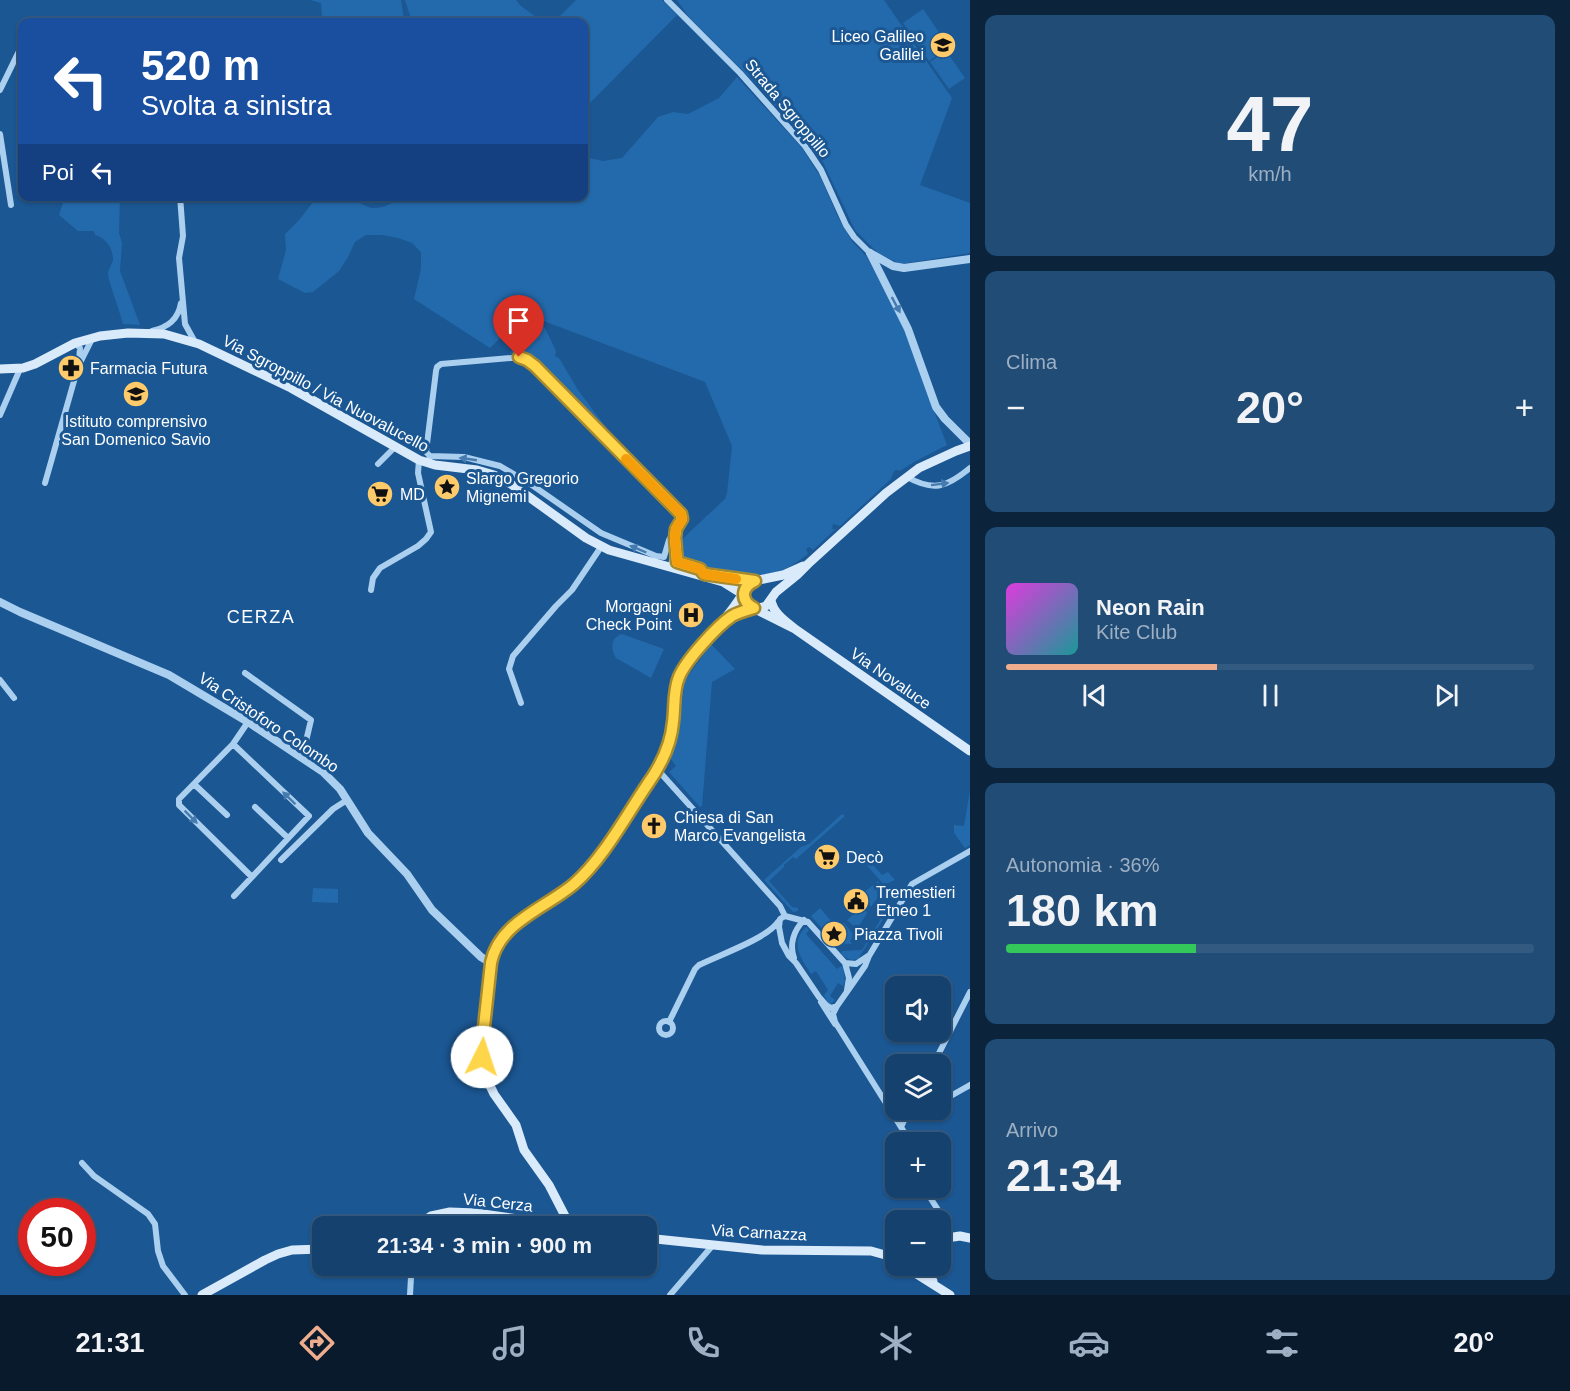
<!DOCTYPE html>
<html lang="it">
<meta charset="utf-8">
<style>
body{margin:0;font-family:Arial,sans-serif;background:#214c76;color:#f1f3f6;height:100vh;display:flex;flex-direction:column;font-size:22px;white-space:nowrap}
*{box-sizing:border-box;margin:0}
p{font-size:20px;color:#9dafc2}
.icon{flex:none;width:33px;height:33px;fill:none;stroke:currentColor;stroke-width:2;stroke-linecap:round;stroke-linejoin:round}
.map{position:relative;flex:1;overflow:hidden}
.details{display:flex;flex-direction:column;gap:15px;padding:15px;background:#0b243c;width:600px}
.details>*{flex:none}
.hud{position:absolute;left:18px;top:18px;width:570px;height:183px;border-radius:12px;box-shadow:0 2px 4px #0004,0 0 0 2px #335a81;background:#1a4fa0;color:#fff;overflow:hidden}
.tools{position:absolute;left:885px;top:976px;display:grid;gap:12px}
.tools a{display:grid;place-items:center;width:66px;height:66px;border-radius:12px;background:#14416e;box-shadow:0 2px 4px #0004,0 0 0 2px #335a81;font-size:30px}
.speed{position:absolute;left:18px;top:1198px;display:flex;gap:12px;font-size:30px;font-weight:700;text-align:center}
.speed>*{display:grid;place-content:center;width:78px;height:78px;border-radius:50%;background:#14416e;box-shadow:0 2px 4px #0004,0 0 0 2px #335a81;line-height:1}
.speed .limit{border:9px solid #d22;background:#fff;color:#111}
.pin{position:absolute;display:grid;place-items:center;width:51px;height:51px;color:#fff;margin:-62px -26px;border-radius:50% 50% 50% 0;rotate:-45deg;box-shadow:0 0 6px #0007}
.pin .icon{rotate:45deg}
.me{position:absolute;width:66px;margin:-33px;rotate:4deg;stroke-linejoin:round;filter:drop-shadow(0 0 4px #0008)}
.turn{display:flex;align-items:center;gap:21px;height:126px;padding:0 24px;font-size:27px}
.turn .icon{width:78px;height:78px;stroke-width:2.5}
.turn b{display:block;font-size:42px;line-height:51px}
.then{display:flex;align-items:center;height:57px;padding:0 24px;background:#0003;gap:12px;font-size:22px}
.big{font-size:45px;font-weight:600;line-height:1.1}
.details .card{flex:1;display:flex;flex-direction:column;justify-content:center;gap:9px;min-width:0;padding:0 21px;border-radius:12px;background:#214c76}
.details .dial{align-items:center;gap:0}
.dial b{font-size:78px;line-height:1}
.song{display:flex;align-items:center;gap:18px}
.cover{width:72px;height:72px;border-radius:9px;background:linear-gradient(135deg,hsl(300 70% 55%),hsl(180 70% 35%))}
.played{height:6px;border-radius:3px;background:linear-gradient(90deg,#eead8d 40%,#335a81 40%)}
.keys{display:flex;justify-content:space-around;direction:ltr}
.heat{display:flex;justify-content:space-between;align-items:center;font-size:33px;direction:ltr}
.charge{height:9px;border-radius:4px;background:linear-gradient(90deg,#34c759 36%,#335a81 0)}
.trip{position:absolute;left:312px;top:1216px;width:345px;height:60px;border-radius:12px;background:#14416e;box-shadow:0 2px 4px #0004,0 0 0 2px #335a81;font-weight:600;line-height:60px;text-align:center}
.menu{display:flex;height:96px;justify-content:space-around;align-items:center;background:#081a2c;color:#9dafc2}
.menu .icon{width:42px;height:42px}
.menu .current{color:#eead8d}
.menu b{font-size:27px;color:#f1f3f6}
main{display:flex;flex:1;min-height:0}
.map>svg:first-child{display:block}
</style>
<main>
<div class="map">
<svg width="970" height="1295" viewBox="0 0 970 1295">
<rect width="100%" height="100%" fill="#1b5793"/>
<!-- green -->
<path fill="#236aac" d="M310,0H401L404,20L402,22H330L322,17L321,3Z
M405,0H516L521,6L543,22H412Z
M576,0H662L677,15L584,109V22H554Z
M677,0H884L952,98L920,185L970,203V253L901,264L879,254L855,230L821,158L760,88L688,16Z
M923,9L949,47L929,61L903,23Z
M946,51L965,78L949,89L930,62Z
M737,77L802,148L820,176L838,217L851,240L867,257L912,345L937,419L947,445L914,462L900,471L897,470L894,471L891,479L840,526L833,524L832,529H836L813,550L809,547L806,549L808,554C801,559 793,565 785,569C750,584 713,568 679,558V542L725,499L727,493L732,446L705,382L541,320L556,351L555,356L559,358L578,390L611,434L528,352L509,354L513,349L501,337L490,348L414,299L421,269V252L412,243L398,238L382,235H366L355,242L348,257L339,271L313,292L305,293L278,279L286,250L285,234L300,219L317,197H353C372,215 383,208 403,197L584,196V157L603,161L622,158L658,117L673,112L688,114L719,98Z
M65,197H120L119,233L122,243L120,271L140,325L123,324C121,315 108,280 108,274C108,269 112,265 113,260C113,248 106,238 95,235L94,231H78L59,215Z
M622,634L664,649L651,678L616,658C610,648 611,637 622,634Z
M711,644L735,669L712,682L702,806L700,807L669,772L676,766L670,758L678,734L685,680Z
M970,791V845L965,848L954,833V825L964,826Z
M842,814L845,816L796,859L793,857L784,865V867L769,881L792,907L798,908V911L793,912L764,880L801,847L809,844Z
M867,858L882,875L888,872L895,880L888,883L886,887L863,861Z
M878,881L884,888L871,907L862,894Z
M313,888L338,889V903L312,902Z
M863,906L867,913L857,929L847,920Z
M820,908L837,928L844,923L854,935L850,941L852,944L835,943L811,916Z
M882,917L884,918L858,959C850,961 846,959 841,953L842,951L862,950Z
M806,927L809,930L806,934L837,969L841,966L843,967L845,982L843,986L838,983L830,996L835,1000L831,1004L828,1003L824,995L828,990L816,971L811,974C801,958 789,943 806,927Z"/>
<g fill="none" stroke-linecap="round" stroke-linejoin="round">
<!-- minor -->
<path stroke="#abcfef" stroke-width="6" d="M667,0L740,73L805,146L821,170L846,225L854,237L870,253
M0,90L22,45
M0,134L11,205
M180,196L183,236L179,258L185,324L195,342
M152,331C168,327 178,320 181,303
M75,343L80,348L79,361
M0,415L20,369
M430,456L464,457L500,466L529,483L601,533L656,556L664,557L669,540L674,532
M428,463L430,456L426,452L436,371L437,367L441,364L511,358L519,357L527,360L681,515V522L676,529L671,568
M378,464L395,447
M907,477C934,492 947,487 970,468
M45,483L78,367L92,339
M675,553C677,571 694,562 704,574
M371,590L373,578L380,568L418,546L426,539L431,532L418,473L419,460
M245,673L311,720L302,758
M0,680L14,698
M521,703L509,669L513,656L556,606L572,590L601,547
M233,744L309,816L252,877L179,805V799L233,744L248,722
M657,769L780,906L785,916
M194,784L227,815
M255,807L288,838
M281,860L333,809L347,800
M234,896L252,877
M794,958C789,944 794,930 804,920
M845,963L856,964L868,956
M847,990L849,978L845,963L808,922L785,916L780,919L779,927L782,943L789,956L796,963L819,997L826,1005L831,1008L837,1006L865,966L869,956L912,884L970,851
M821,1002L835,1024
M837,1006L833,1014L835,1022L911,1143
M659 1028a7 7 0 1 1 14 0a7 7 0 1 1-14 0Z
M669,1022L695,969L699,965C719,955 766,939 778,922
M933,1065L970,992
M940,1102L970,1085
M901,1127L909,1110
M82,1163L94,1176L148,1214L155,1224L158,1251L163,1266L185,1295
M924,1188L940,1213
M410,1266L411,1277L410,1295
M670,1295L713,1245"/>
<!-- tertiary -->
<path stroke="#abcfef" stroke-width="8" d="M870,253L908,329L936,407L945,419L970,444
M870,253L893,266L904,268L970,259
M0,602L20,612L169,675L248,722L323,772L340,789L368,833L407,874L432,910L481,957L491,963"/>
<!-- secondary -->
<path stroke="#d9eafb" stroke-width="9" d="M0,369L23,368L35,364L75,343L100,336L128,333L164,334L199,344L291,388L419,460L435,465L477,470L494,475L511,484L586,538L609,550L723,582L739,592L751,607L795,629
M719,576L755,581
M759,580L783,575L803,566
M771,600C773,613 785,621 795,629L970,751
M755,609L766,606L776,592L797,575L808,564L886,493L919,468L956,451L970,446
M728,619L737,614L754,608
M565,1225V1216L549,1185L524,1150L516,1125L494,1094L484,1073L482,1045L492,960L493,954L501,940L521,920C538,908 558,898 574,884C594,868 607,844 622,823C640,796 659,771 670,740C676,720 671,696 679,676C683,667 691,658 698,650C713,632 731,614 743,593
M413,1227L431,1216L450,1212L476,1213L574,1227
M646,1238L762,1250L871,1251L896,1258
M940,1239L960,1236L970,1238
M904,1266L950,1295
M924,1266L925,1273L933,1281
M202,1295L265,1260L278,1254L292,1250L322,1249"/>
</g>
<!-- one-way arrows -->
<defs><path id="oneway-solid" d="M-6-.8H1V-3.2L6.5 0L1 3.2V.8H-6Z" transform="scale(1.5)"/></defs>
<g fill="#467baf">
<use href="#oneway-solid" transform="translate(896 305) rotate(62)"/>
<use href="#oneway-solid" transform="translate(468 459) rotate(-172)"/>
<use href="#oneway-solid" transform="translate(940 484) rotate(-7)"/>
<use href="#oneway-solid" transform="translate(638 549) rotate(-157)"/>
<use href="#oneway-solid" transform="translate(289 798) rotate(-136)"/>
<use href="#oneway-solid" transform="translate(191 817) rotate(45)"/>
</g>
<g fill="none" stroke-linecap="round" stroke-linejoin="round">
<defs>
<path id="route" d="M482,1057V1045L491,963C499,922 546,908 574,884C603,859 626,816 647,785C660,767 671,745 673,722C675,708 673,691 679,677C686,660 717,626 732,616C739,612 747,610 754,608C740,601 741,587 755,581L704,574L700,569L677,562L675,538L676,529L682,519L681,514L535,366L527,360L519,357"/>
</defs>
<!-- route casing -->
<use href="#route" stroke="#a68a30" stroke-width="15"/>
<!-- route -->
<use href="#route" stroke="#ffd54a" stroke-width="10"/>
<!-- slow -->
<path stroke="#f59e0b" stroke-width="10" d="M626,459L681,514L682,519L676,529L675,538L677,562L700,569L704,574L736,579"/>
</g>
<!-- icons -->
<defs>
<symbol id="school-disc" viewBox="-11 -11 22 22"><circle r="9.5" fill="#ffca69" stroke="#1b5793"/><path d="M0-5L7-2L0 1L-7-2ZM-4 1L0 2.5L4 1V4Q0 6-4 4Z" fill="#111"/></symbol>
<symbol id="pharmacy-disc" viewBox="-11 -11 22 22"><circle r="9.5" fill="#ffca69" stroke="#1b5793"/><path d="M-2-6h4v4h4v4h-4v4h-4v-4h-4v-4h4Z" fill="#111"/></symbol>
<symbol id="sight-disc" viewBox="-11 -11 22 22"><circle r="9.5" fill="#ffca69" stroke="#1b5793"/><path d="M0-6L1.8-2.2L6-1.7L2.9 1.2L3.7 5.4L0 3.3L-3.7 5.4L-2.9 1.2L-6-1.7L-1.8-2.2Z" fill="#111"/></symbol>
<symbol id="supermarket-disc" viewBox="-11 -11 22 22"><circle r="9.5" fill="#ffca69" stroke="#1b5793"/><path d="M-6-5.5h2.5l.6 2H6L4.5 2H-2.5L-4.4-4H-6ZM-1.5 3.2a1.3 1.3 0 1 0 .1 0ZM3 3.2a1.3 1.3 0 1 0 .1 0Z" fill="#111"/></symbol>
<symbol id="hospital-disc" viewBox="-11 -11 22 22"><circle r="9.5" fill="#ffca69" stroke="#1b5793"/><path d="M-5-5h3v3.5h4V-5h3V5h-3V1.5h-4V5h-3Z" fill="#111"/></symbol>
<symbol id="church-disc" viewBox="-11 -11 22 22"><circle r="9.5" fill="#ffca69" stroke="#1b5793"/><path d="M-1.2-6h2.4v3.5h3.3v2.4h-3.3V6h-2.4V-.1h-3.3v-2.4h3.3Z" fill="#111"/></symbol>
<symbol id="civic-disc" viewBox="-11 -11 22 22"><circle r="9.5" fill="#ffca69" stroke="#1b5793"/><path d="M-.6-6.5H3V-4.5H.6V-3L4-1V1h2V6H-6V1h2V-1L-.6-3ZM-1.2 2.5V6h2.4V2.5Z" fill="#111"/></symbol>
</defs>
<g fill-rule="evenodd">
<use href="#school-disc" x="928" y="30" width="30" height="30"/>
<use href="#pharmacy-disc" x="56" y="353" width="30" height="30"/>
<use href="#school-disc" x="121" y="379" width="30" height="30"/>
<use href="#sight-disc" x="432" y="472" width="30" height="30"/>
<use href="#supermarket-disc" x="365" y="479" width="30" height="30"/>
<use href="#hospital-disc" x="676" y="600" width="30" height="30"/>
<use href="#church-disc" x="639" y="811" width="30" height="30"/>
<use href="#supermarket-disc" x="812" y="842" width="30" height="30"/>
<use href="#civic-disc" x="841" y="886" width="30" height="30"/>
<use href="#sight-disc" x="819" y="919" width="30" height="30"/>
</g>
<g text-anchor="middle" stroke-width="6" stroke-linejoin="round" paint-order="stroke">
<!-- poi labels -->
<g font-size="16" fill="#fff" stroke="#1b5793" text-anchor="start">
<text x="924" y="42" text-anchor="end">Liceo Galileo<tspan x="924" dy="18">Galilei</tspan></text>
<text x="90" y="374">Farmacia Futura</text>
<text x="136" y="427" text-anchor="middle">Istituto comprensivo<tspan x="136" dy="18">San Domenico Savio</tspan></text>
<text x="466" y="484">Slargo Gregorio<tspan x="466" dy="18">Mignemi</tspan></text>
<text x="400" y="500">MD</text>
<text x="672" y="612" text-anchor="end">Morgagni<tspan x="672" dy="18">Check Point</tspan></text>
<text x="674" y="823">Chiesa di San<tspan x="674" dy="18">Marco Evangelista</tspan></text>
<text x="846" y="863">Decò</text>
<text x="876" y="898">Tremestieri<tspan x="876" dy="18">Etneo 1</tspan></text>
<text x="854" y="940">Piazza Tivoli</text>
</g>
<!-- street labels -->
<g font-size="16" fill="#fff" stroke="#1b5793">
<text transform="translate(788 108) rotate(50)" y="6">Strada Sgroppillo</text>
<text transform="translate(326 393) rotate(28)" y="6">Via Sgroppillo / Via Nuovalucello</text>
<text transform="translate(891 678) rotate(35)" y="6">Via Novaluce</text>
<text transform="translate(269 722) rotate(34)" y="6">Via Cristoforo Colombo</text>
<text transform="translate(498 1202) rotate(6)" y="6">Via Cerza</text>
<text transform="translate(759 1232) rotate(3)" y="6">Via Carnazza</text>
</g>
<!-- neighbourhood labels -->
<g font-size="18" letter-spacing="1.5" fill="#fff" stroke="#1b5793">
<text x="261" y="623">CERZA</text>
</g>
</g>
</svg>
<div class="tools">
<a><svg class="icon" aria-label="sound" viewBox="0 0 24 24"><path d="M4 9h4l5-4v14l-5-4H4zM17 9q2 3 0 6"/></svg></a>
<a><svg class="icon" aria-label="layers" viewBox="0 0 24 24"><path d="M12 4l9 5-9 5-9-5zM3 14l9 5 9-5"/></svg></a>
<a>+</a>
<a>−</a>
</div>
<div class="speed"><div class="limit">50</div></div>
<div class="pin" style="left:519px;top:357px;background:#d93025"><svg class="icon" aria-label="arrive" viewBox="0 0 24 24"><path d="M6 21V4h12l-3 4 3 4H6"/></svg></div>
<svg class="me" style="left:482px;top:1057px" viewBox="-20 -20 40 40"><circle r="19" fill="#fff"/><path d="M0-13L10 11 0 6-10 11z" fill="#ffd54a"/></svg>
<div class="trip">21:34 · 3 min · 900 m</div>
<div class="hud">
<div class="turn"><svg class="icon" aria-label="left" viewBox="0 0 24 24"><path d="M17 20v-9H6M10 6l-5 5 5 5"/></svg><div><b>520 m</b>Svolta a sinistra</div></div>
<div class="then">Poi<svg class="icon" aria-label="left" viewBox="0 0 24 24"><path d="M17 20v-9H6M10 6l-5 5 5 5"/></svg></div>
</div>
</div>
<section class="details">
<div class="card dial"><b>47</b><p>km/h</p></div>
<div class="card"><p>Clima</p>
<div class="heat"><a>−</a><b class="big">20°</b><a>+</a></div>
</div>
<div class="card">
<div class="song"><i class="cover"></i><div><b>Neon Rain</b><p>Kite Club</p></div></div>
<div class="played"></div>
<div class="keys"><svg class="icon" aria-label="previous" viewBox="0 0 24 24"><path d="M18 5L8 12l10 7zM5 5v14"/></svg><svg class="icon" aria-label="pause" viewBox="0 0 24 24"><path d="M8 5v14M16 5v14"/></svg><svg class="icon" aria-label="next" viewBox="0 0 24 24"><path d="M6 5l10 7-10 7zM19 5v14"/></svg></div>
</div>
<div class="card"><p>Autonomia · 36%</p><b class="big">180 km</b><div class="charge"></div></div>
<div class="card"><p>Arrivo</p><b class="big">21:34</b></div>
</section>
</main>
<nav class="menu">
<b>21:31</b>
<svg class="icon current" aria-label="directions" viewBox="0 0 24 24"><path d="M12 3l9 9-9 9-9-9zM9 14v-3h6M13 9l2 2-2 2"/></svg>
<svg class="icon" aria-label="music" viewBox="0 0 24 24"><path d="M9 18V5l10-2v13"/><circle cx="6" cy="18" r="3"/><circle cx="16" cy="16" r="3"/></svg>
<svg class="icon" aria-label="phone" viewBox="0 0 24 24"><path d="M5 4h4l2 5-3 2q2 4 5 5l2-3 5 2v4C11 20 4 13 5 4z"/></svg>
<svg class="icon" aria-label="climate" viewBox="0 0 24 24"><path d="M12 3v18M4 7l16 10M4 17L20 7"/></svg>
<svg class="icon" aria-label="car" viewBox="0 0 24 24"><path d="M5 17H2v-5l4-1 3-4h7l3 4 3 1v5h-3M9 17h6M6 11h13"/><circle cx="7" cy="17" r="2"/><circle cx="17" cy="17" r="2"/></svg>
<svg class="icon" aria-label="filters" viewBox="0 0 24 24"><path d="M4 7h16M4 17h16"/><circle cx="9" cy="7" r="2"/><circle cx="15" cy="17" r="2"/></svg>
<b>20°</b>
</nav>
